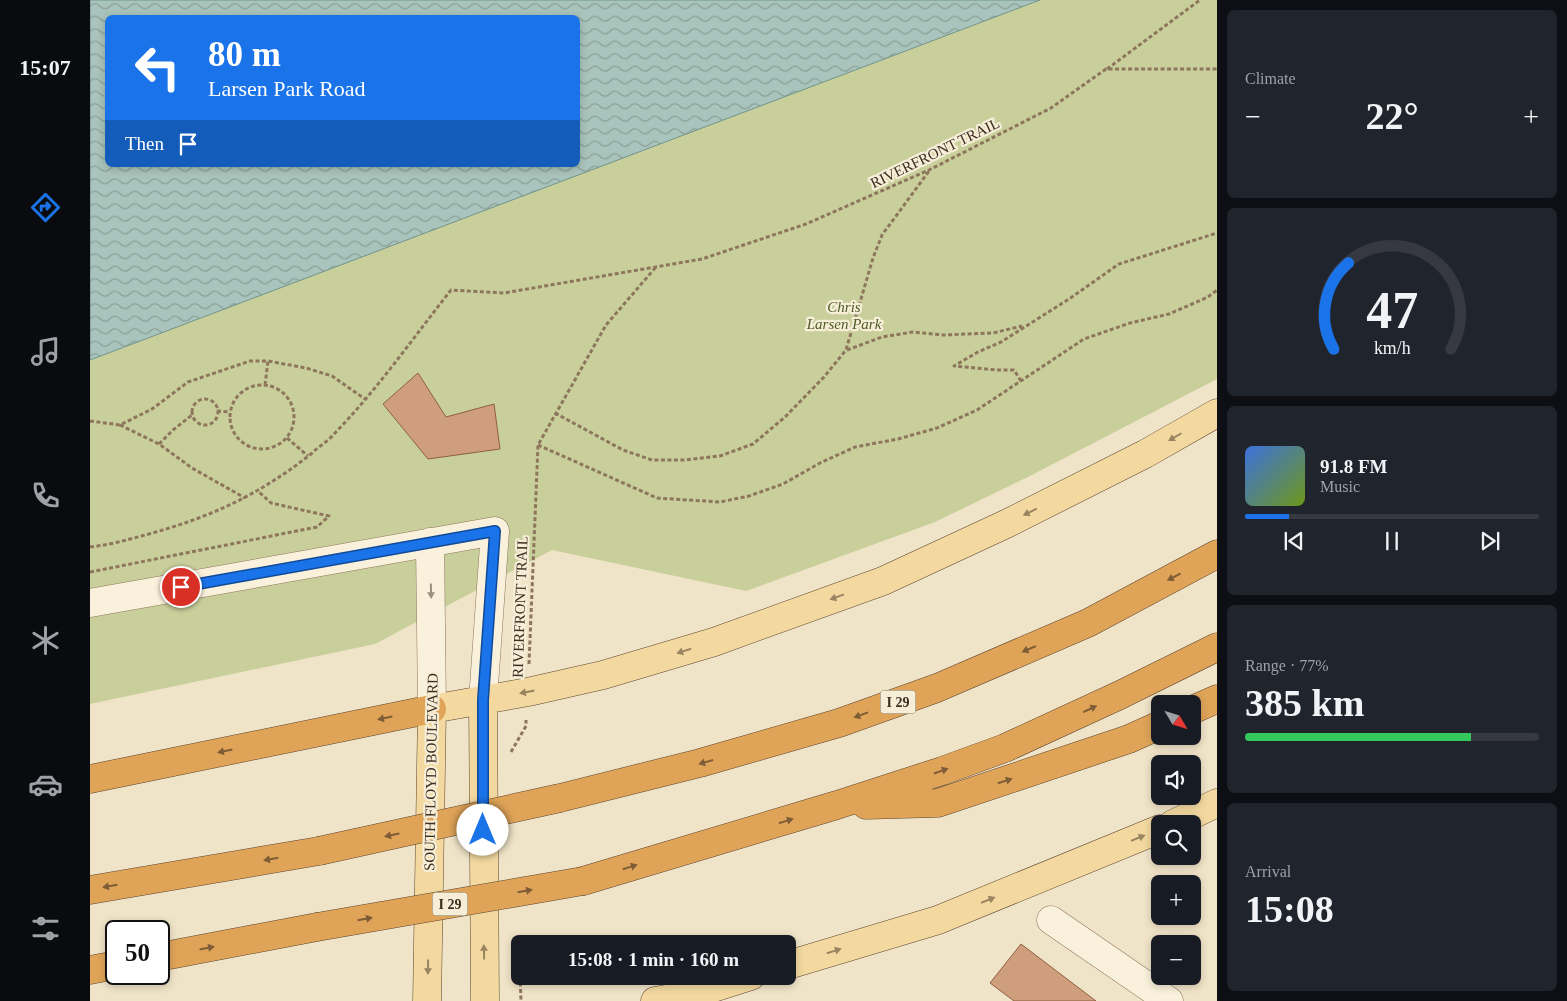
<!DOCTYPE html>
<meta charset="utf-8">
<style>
body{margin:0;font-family:Georgia,serif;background:#20242c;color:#f1f3f6;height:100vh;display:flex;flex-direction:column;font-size:19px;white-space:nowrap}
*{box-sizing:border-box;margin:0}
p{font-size:16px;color:#9ea1a6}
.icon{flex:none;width:28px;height:28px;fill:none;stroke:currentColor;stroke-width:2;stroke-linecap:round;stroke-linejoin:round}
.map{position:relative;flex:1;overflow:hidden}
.panel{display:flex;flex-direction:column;gap:10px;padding:10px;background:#0d0f14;width:350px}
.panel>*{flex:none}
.hud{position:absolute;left:15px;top:15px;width:475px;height:152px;border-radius:8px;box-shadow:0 2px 8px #0003;background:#1a73e8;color:#fff;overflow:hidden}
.needle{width:32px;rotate:128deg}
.fabs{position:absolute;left:1061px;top:695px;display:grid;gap:10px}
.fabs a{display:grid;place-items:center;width:50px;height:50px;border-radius:8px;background:#171b24;box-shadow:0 2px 8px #0003;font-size:25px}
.speed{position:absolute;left:15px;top:920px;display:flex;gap:10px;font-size:25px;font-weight:700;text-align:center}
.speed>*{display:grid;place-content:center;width:65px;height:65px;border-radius:50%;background:#171b24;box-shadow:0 2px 8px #0003;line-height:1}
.speed .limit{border:2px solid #111;border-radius:8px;background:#fff;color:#111}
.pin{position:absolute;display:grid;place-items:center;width:42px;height:42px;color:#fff;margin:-21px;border:2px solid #fff;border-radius:50%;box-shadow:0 1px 5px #0007}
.me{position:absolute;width:55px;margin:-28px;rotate:0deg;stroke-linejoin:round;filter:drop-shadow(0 0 4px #0008)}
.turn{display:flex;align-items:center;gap:18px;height:105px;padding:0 20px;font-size:22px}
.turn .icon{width:65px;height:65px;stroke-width:2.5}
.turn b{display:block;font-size:35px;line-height:42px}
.then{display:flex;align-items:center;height:48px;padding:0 20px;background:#0003;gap:10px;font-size:19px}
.big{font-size:38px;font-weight:700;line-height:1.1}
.panel .widget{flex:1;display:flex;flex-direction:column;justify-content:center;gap:8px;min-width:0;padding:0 18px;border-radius:8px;background:#20242c}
.panel .dial{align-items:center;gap:0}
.dial svg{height:130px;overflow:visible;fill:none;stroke:#363941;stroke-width:7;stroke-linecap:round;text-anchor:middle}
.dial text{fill:#f1f3f6;stroke:none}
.song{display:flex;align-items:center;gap:15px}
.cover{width:60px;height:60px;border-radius:8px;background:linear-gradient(135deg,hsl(220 70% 55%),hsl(80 70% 35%))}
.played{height:5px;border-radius:2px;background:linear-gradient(90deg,#1a73e8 15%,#363941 15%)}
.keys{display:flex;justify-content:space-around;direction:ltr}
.heat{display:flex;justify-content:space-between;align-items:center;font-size:28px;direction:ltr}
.charge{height:8px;border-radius:4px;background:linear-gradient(90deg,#34c759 77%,#363941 0)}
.trip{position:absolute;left:421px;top:935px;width:285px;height:50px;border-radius:8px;background:#171b24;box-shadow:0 2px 8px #0003;font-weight:700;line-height:50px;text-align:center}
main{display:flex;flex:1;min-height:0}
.tab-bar{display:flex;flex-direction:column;width:90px;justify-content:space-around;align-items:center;background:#090b0e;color:#9ea1a6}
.tab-bar .icon{width:35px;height:35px}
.tab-bar .current{color:#1a73e8}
.tab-bar b{font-size:22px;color:#f1f3f6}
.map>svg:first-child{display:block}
</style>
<main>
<nav class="tab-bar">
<b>15:07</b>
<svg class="icon current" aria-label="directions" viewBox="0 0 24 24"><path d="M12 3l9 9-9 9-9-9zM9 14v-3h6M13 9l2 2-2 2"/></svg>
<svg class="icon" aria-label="music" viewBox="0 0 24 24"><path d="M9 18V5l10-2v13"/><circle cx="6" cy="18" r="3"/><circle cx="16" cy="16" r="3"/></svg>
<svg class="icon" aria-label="phone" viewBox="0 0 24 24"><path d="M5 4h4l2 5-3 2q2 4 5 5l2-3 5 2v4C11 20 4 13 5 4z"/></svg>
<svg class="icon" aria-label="climate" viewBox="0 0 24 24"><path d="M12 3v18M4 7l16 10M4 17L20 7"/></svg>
<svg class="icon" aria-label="car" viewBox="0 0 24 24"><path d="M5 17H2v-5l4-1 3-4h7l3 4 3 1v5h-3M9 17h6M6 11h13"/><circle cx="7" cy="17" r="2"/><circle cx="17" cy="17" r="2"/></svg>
<svg class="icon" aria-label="filters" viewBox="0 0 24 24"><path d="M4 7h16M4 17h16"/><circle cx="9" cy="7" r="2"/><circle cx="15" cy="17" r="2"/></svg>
</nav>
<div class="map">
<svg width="1127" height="1001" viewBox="0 0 1127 1001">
<defs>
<pattern id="water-waves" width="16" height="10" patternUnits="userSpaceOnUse" patternTransform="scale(1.25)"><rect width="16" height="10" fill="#a9c4bc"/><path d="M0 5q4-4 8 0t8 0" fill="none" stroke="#8ba098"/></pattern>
</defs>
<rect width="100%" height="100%" fill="#f0e4c8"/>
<!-- green -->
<path fill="#c9cf9b" d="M950,0H1127V379L938,477L845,522L656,591L462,550L285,644L0,704V360Z"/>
<!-- water -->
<path fill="url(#water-waves)" stroke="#6f938a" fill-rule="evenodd" d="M0,0H950L0,360ZM18,18H488V165H18Z"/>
<!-- building -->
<path fill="#cf9f7d" stroke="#8d5f41" d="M328,373L356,417L404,404L410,449L338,459L293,404Z
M931,944L1006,1001H924L900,983Z"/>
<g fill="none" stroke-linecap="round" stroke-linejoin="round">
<defs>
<path id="minor" d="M340,542L342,709
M0,603L405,531L393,700
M961,920L1079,1001"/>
<path id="major" d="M393,700L395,1001
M1083,824L1127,803
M698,965L848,920L1070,829
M337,1001L342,709L438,692L513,675L624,642L793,581L916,524L1055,454L1127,413
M565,1001L604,994L661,976"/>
<path id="highway" d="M1102,710L1127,699
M0,779L342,709
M470,798L610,763L749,723L847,688L998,623L1127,554
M776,805L848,803L1039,739L1070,725
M493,881L747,805L852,771L915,748L1030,695L1127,647
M0,890L229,851
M69,957L227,927
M0,970L26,965"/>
</defs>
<!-- minor casing -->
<use href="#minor" stroke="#8d765c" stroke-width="29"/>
<!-- major casing -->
<use href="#major" stroke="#5b4430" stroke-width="29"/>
<!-- highway casing -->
<use href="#highway" stroke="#5b4430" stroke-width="29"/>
<!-- path -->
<path stroke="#8d765c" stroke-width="3" stroke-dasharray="4 2.5" stroke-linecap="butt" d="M1017,69L1110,0
M757,350L792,337L823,332L853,335L903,333L932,326
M931,381L924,370H907L864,366L888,352L911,342L979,299L1029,264L1127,233
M140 417a32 32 0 1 1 64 0a32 32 0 1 1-64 0Z
M175,385L178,361
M102 412a13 13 0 1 1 26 0a13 13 0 1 1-26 0Z
M127,411L140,412
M465,413L533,450L562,460H594L630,456L663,444L695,417L734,377L756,350L783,258L792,235L839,171
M0,421L30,425L62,409L98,382L160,361H178L216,368L242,376L275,399
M30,425L69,444L102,468L155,498
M197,438L218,456
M69,444L83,430L102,415
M448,445L567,498L630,502L659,496L693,484L730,463L765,447L808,439L847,428L887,410L994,339L1040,323L1079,314L1118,297L1127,290
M0,547C19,545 37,540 55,535C119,518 169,495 221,454C228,447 237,442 244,434C287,390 323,338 361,290L414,293L612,259L716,224L839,170L961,108L1016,69H1127
M0,572L227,527L239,516L181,503L168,491
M439,664L448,445L516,325L566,267
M421,752L436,726V720
M423,958L430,974L431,1001"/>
<!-- minor -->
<use href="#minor" stroke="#faf1dc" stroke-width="28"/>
<!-- major -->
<use href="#major" stroke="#f3d9a0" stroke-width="28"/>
<!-- highway -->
<use href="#highway" stroke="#e0a458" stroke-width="28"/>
<defs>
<path id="highway-bridge" d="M229,851L470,798
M227,927L493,881"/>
</defs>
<!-- highway-bridge casing -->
<use href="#highway-bridge" stroke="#5b4430" stroke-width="29" stroke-linecap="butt"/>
<!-- highway-bridge -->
<use href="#highway-bridge" stroke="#e0a458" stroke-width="28"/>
</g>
<!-- one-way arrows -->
<defs><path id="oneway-solid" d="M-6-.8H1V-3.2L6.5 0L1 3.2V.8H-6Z" transform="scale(1.25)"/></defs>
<g fill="#988460">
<use href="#oneway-solid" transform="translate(1085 437) rotate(150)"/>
<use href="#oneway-solid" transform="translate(940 512) rotate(154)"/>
<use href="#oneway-solid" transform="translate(747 597) rotate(160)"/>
<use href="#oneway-solid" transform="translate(594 651) rotate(163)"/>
<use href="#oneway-solid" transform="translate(437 692) rotate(169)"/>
<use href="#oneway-solid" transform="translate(1048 838) rotate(-22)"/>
<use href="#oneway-solid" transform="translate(898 900) rotate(-22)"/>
<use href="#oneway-solid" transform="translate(744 951) rotate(-17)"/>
<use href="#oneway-solid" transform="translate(394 952) rotate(-91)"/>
<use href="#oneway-solid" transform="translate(338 967) rotate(91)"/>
</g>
<g fill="#7e5d36">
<use href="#oneway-solid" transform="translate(1084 577) rotate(152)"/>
<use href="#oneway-solid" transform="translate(939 649) rotate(157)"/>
<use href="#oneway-solid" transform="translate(1000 709) rotate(-25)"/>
<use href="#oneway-solid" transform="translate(771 715) rotate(160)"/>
<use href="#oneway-solid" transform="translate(295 718) rotate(168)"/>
<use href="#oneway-solid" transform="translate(135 751) rotate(168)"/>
<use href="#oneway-solid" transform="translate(616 762) rotate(164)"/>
<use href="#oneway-solid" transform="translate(851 771) rotate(-19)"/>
<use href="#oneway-solid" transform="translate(915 781) rotate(-18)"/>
<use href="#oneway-solid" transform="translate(696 821) rotate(-17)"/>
<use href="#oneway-solid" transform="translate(302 835) rotate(168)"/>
<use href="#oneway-solid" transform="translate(181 859) rotate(170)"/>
<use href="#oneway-solid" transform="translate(540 867) rotate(-17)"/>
<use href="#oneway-solid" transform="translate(20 886) rotate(170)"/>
<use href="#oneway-solid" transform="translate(435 891) rotate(-10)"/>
<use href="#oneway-solid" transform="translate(275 919) rotate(-10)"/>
<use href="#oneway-solid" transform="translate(117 948) rotate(-11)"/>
</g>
<use fill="#9c907e" href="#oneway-solid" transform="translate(341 591) rotate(89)"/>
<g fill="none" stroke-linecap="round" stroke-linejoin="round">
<defs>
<path id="route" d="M91,587L405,531L393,700V830"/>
</defs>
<!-- route casing -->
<use href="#route" stroke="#114b97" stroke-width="12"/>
<!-- route -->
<use href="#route" stroke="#1a73e8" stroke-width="9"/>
</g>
<g text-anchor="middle" stroke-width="4.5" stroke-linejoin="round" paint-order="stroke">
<!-- shield labels -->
<g fill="#f7eed8" stroke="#756857" stroke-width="1">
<rect x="790.5" y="690.5" width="35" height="23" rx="4"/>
<rect x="342.5" y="892.5" width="35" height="23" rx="4"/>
</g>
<g font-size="14" font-weight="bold" fill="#3d2e20">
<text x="808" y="707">I 29</text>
<text x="360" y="909">I 29</text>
</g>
<!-- street labels -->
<g font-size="15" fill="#3d2e20" stroke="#f7eed8">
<text transform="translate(845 153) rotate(-26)" y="5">RIVERFRONT TRAIL</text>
<text transform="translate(430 607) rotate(-88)" y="5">RIVERFRONT TRAIL</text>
<text transform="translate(341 772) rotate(-89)" y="5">SOUTH FLOYD BOULEVARD</text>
</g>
<!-- park labels -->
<g font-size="15" font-style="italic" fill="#4d5a26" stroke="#f7eed8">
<text x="754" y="312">Chris<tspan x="754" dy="17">Larsen Park</tspan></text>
</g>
</g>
</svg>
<div class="fabs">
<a><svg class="needle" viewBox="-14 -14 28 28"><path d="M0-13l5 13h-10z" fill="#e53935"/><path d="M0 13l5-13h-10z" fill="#9ea1a6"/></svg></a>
<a><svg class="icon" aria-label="sound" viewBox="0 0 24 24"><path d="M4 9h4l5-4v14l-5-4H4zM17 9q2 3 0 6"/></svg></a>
<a><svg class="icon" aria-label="search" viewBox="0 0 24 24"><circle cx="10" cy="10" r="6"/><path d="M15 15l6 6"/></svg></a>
<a>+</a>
<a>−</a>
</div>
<div class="speed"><div class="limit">50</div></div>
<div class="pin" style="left:91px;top:587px;background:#d93025"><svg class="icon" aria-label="arrive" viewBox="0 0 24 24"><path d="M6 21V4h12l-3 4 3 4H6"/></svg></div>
<svg class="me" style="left:393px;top:830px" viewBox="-20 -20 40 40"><circle r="19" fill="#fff"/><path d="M0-13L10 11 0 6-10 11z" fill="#1a73e8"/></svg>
<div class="trip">15:08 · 1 min · 160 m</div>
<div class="hud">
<div class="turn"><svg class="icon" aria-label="left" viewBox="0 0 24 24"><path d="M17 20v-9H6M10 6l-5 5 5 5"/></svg><div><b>80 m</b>Larsen Park Road</div></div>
<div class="then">Then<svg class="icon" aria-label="arrive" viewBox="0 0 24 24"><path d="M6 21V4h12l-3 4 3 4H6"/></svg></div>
</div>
</div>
<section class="panel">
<div class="widget"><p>Climate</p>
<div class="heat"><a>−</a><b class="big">22°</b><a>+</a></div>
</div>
<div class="widget dial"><svg viewBox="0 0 100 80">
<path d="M14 69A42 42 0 1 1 86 69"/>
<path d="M14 69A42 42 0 0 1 23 16" stroke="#1a73e8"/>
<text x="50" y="56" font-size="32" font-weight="700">47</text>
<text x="50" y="72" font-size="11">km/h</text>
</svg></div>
<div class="widget">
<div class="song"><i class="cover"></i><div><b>91.8 FM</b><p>Music</p></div></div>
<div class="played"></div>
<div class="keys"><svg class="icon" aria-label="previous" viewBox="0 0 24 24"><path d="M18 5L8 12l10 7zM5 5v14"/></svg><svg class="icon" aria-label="pause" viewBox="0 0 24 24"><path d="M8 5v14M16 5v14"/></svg><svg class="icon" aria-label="next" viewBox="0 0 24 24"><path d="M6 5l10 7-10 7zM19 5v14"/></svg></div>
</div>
<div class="widget"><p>Range · 77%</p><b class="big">385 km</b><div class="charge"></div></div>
<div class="widget"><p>Arrival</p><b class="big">15:08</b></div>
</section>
</main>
